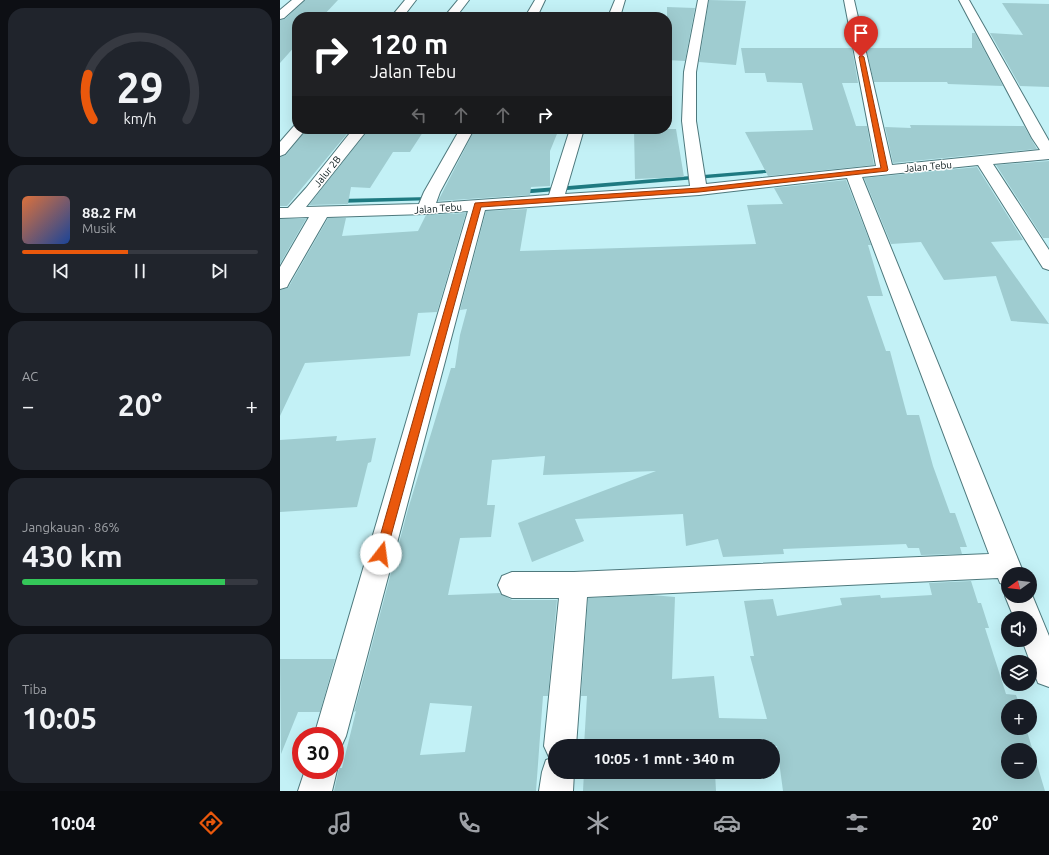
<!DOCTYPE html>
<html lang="id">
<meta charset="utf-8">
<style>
body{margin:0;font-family:Ubuntu,sans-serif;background:#20242c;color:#f1f3f6;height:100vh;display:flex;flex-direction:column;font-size:15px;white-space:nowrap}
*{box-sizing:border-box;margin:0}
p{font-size:13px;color:#9ea1a6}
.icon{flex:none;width:22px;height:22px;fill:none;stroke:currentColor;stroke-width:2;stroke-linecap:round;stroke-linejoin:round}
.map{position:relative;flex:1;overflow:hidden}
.drawer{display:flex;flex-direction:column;gap:8px;padding:8px;background:#0d0f14;width:280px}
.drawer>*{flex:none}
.hud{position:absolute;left:12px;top:12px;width:380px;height:122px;border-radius:16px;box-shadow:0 4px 16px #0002;background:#202124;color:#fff;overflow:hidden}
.needle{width:26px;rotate:255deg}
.fabs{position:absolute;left:721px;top:567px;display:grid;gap:8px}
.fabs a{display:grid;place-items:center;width:36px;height:36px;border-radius:50%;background:#171b24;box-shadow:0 4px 16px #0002;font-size:20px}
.speed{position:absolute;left:12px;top:727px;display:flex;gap:8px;font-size:20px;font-weight:700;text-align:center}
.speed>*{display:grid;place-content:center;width:52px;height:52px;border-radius:50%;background:#171b24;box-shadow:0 4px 16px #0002;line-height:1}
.speed .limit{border:6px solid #d22;background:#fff;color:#111}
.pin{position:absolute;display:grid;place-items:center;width:34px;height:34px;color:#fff;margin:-41px -17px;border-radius:50% 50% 50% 0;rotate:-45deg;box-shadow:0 0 4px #0007}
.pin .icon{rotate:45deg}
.me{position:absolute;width:44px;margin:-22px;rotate:15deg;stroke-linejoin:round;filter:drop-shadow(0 0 3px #0008)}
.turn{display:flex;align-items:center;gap:14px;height:84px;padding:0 12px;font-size:18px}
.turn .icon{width:52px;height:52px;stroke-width:2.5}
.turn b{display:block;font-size:28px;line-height:34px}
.lanes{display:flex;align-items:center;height:38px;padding:0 12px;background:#0003;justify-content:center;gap:20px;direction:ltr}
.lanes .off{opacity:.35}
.big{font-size:30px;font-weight:600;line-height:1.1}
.drawer .tile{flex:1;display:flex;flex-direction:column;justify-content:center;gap:6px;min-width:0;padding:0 14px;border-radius:16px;background:#20242c}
.drawer .dial{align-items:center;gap:0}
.dial svg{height:104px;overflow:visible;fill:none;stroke:#363941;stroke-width:7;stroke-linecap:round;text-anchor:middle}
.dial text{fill:#f1f3f6;stroke:none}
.song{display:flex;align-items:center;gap:12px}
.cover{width:48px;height:48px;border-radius:6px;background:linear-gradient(135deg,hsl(20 70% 55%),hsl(220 70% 35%))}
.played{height:4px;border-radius:2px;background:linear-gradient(90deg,#ea580c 45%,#363941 45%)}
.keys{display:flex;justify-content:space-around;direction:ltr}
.heat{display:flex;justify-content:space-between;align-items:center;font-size:22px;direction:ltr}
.charge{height:6px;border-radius:3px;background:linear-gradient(90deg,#34c759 86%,#363941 0)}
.trip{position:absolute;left:268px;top:739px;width:232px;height:40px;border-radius:20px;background:#171b24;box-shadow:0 4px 16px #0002;font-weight:600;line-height:40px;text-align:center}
.dock{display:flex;height:64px;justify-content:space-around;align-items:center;background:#090b0e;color:#9ea1a6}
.dock .icon{width:28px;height:28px}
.dock .selected{color:#ea580c}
.dock b{font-size:18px;color:#f1f3f6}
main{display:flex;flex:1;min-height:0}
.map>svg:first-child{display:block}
</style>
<main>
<section class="drawer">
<div class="tile dial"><svg viewBox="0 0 100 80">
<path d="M14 69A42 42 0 1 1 86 69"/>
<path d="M14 69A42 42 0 0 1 10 34" stroke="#ea580c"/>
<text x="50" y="56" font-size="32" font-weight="700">29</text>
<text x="50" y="72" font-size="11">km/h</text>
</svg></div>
<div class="tile">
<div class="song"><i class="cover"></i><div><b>88.2 FM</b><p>Musik</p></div></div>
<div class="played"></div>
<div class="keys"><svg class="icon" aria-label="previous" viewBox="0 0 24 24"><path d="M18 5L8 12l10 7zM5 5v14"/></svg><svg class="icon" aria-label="pause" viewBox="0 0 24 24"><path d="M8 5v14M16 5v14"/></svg><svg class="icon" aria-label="next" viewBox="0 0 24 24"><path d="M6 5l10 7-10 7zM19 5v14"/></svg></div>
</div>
<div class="tile"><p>AC</p>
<div class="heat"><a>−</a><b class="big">20°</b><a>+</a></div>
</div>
<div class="tile"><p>Jangkauan · 86%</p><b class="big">430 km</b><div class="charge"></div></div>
<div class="tile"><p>Tiba</p><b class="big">10:05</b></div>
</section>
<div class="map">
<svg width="769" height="791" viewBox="0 0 769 791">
<rect width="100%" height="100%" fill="#c3f1f6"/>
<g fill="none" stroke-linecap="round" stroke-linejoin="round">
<!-- stream -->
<path fill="#1e7a81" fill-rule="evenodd" d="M496,169L499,171L498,172L240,194L237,192L240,190Z
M151,197L154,199L153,200L58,203L55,201L58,199Z"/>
</g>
<!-- building -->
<path fill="#9fccd0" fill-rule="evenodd" d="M25,0H58L42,17H17V44L0,63V20L5,19Z
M429,0L466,1L456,65L419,62Z
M722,3L769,4V87L740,86L710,33L743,35Z
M387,7L415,8L405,61L387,60Z
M692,33H695L723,86L668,84L667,82H594L586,48H692Z
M461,48H572L578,83H562L576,126H587L594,165L488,176L465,132L533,130L522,83L487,82L485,73H465Z
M630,125L744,126L757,149L613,163L605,127L631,128Z
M27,129H71L7,206H0V157L6,155Z
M89,129H145L130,152H113L90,188L71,187L68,204L29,205Z
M195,129H279L270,151V186L251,187L250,195L158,201Z
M354,129H396L404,177L355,179Z
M769,161V238H763L716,165Z
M697,167L743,240L711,242L769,324L731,321L716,276L664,280L641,242L611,244L584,178Z
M566,180L591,245H588L603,296H587L606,351H610L627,415H639L653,466L670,513H675L687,547H680L682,554L641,555L639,548H628L626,544L503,549L504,554L443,557L438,539L406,546L403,514L295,519L304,541L252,562L238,523L376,471L263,475L265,456L212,460L207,505H215L211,537L180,538L168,595L220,593L232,600H277L268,696H263L256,791H54L59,768H62L76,711L74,712L128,509L171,368H175L180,335L187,309L180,310L206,211L247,209L240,251L476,244L467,205L503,204L494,188ZM150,703L192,706L185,752L140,755Z
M186,213L157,312L138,313L130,356L25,363L0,416V290L8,288L48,218H66L62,236L138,231L146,215Z
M0,219H26L0,264Z
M57,436L56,441L96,438L91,462L88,463L77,507L0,512V440Z
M691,581L698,603H701L709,628H705L726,694L736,695L740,706H728V728H746L765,791H503L497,746H304L307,696H301L308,598L372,595L395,597L392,679L434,676L439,718L487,719L470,656H474L464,601L493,599L497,616L562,605L560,598L600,595L601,598L652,595L649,583ZM728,750H750V772H728Z
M0,659H55L40,712H18L1,754Z
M304,772H435L436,791H303Z"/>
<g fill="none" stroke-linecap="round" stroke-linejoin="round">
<defs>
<path id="street" d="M12,0H24L4,18L0,19V10Z
M125,0H136L123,17H111Z
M178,0H189L176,17H164Z
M255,0H265L257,17H245Z
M335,0H345L340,17H328Z
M418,0H428L416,72V121L426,184L596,166L564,0H574L612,165L760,150L752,138L679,0H689L769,141V159L713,164L769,250V270L763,268L698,165L582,177L744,574H728V586L720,583L718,578L307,597L296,746H275V772H294L293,791H259L262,772L266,760L272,758L269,757L264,746L279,598H232L222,594L218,585L222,576L232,572H294L709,554L567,178L419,195L205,210L66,736L61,747L55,750V736H34L188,211L145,214L47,217L9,283L7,287L0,289V267L29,217L0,218V208H8L26,188L73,129H88L26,207L139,204L144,192L180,129H194L160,192L156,203L269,195L290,129H304L285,194L410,186L402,121L404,72Z
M17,125V129H26L5,154L0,156V142L14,126Z
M728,590V596H750V590L769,636V687L758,683L742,640H750V618H734L725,596Z
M55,765L57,770L52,791H18L25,770H55Z"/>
</defs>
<!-- street casing -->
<use href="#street" stroke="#4e797d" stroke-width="2"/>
<!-- street -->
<use href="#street" fill="#fff" fill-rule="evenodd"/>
</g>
<!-- route -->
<path fill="#ea580c" stroke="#983908" d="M581,55L584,57L608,170L607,171L419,192L201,207L106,554L105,557L101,559L97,557L95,554L195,203L419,188L601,168L579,57Z"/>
<g text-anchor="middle" stroke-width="3" stroke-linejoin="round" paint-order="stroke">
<!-- far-street labels -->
<g font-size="10" fill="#051517" stroke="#fff">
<text transform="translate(648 166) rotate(-5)" y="4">Jalan Tebu</text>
<text transform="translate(47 171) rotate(-51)" y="4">Jalur 2B</text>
<text transform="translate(158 208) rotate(-4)" y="4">Jalan Tebu</text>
</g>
</g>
</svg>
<div class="fabs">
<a><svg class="needle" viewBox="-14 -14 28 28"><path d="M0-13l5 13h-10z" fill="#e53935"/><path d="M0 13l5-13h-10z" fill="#9ea1a6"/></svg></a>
<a><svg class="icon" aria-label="sound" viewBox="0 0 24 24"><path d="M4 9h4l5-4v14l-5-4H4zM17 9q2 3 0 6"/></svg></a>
<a><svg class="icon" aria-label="layers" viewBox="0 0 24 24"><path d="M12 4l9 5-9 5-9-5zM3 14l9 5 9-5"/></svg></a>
<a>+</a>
<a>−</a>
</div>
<div class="speed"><div class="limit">30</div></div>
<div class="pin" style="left:581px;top:57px;background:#d93025"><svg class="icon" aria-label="arrive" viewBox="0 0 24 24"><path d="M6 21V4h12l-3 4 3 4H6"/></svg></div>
<svg class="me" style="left:101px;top:554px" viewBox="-20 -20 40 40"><circle r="19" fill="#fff"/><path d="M0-13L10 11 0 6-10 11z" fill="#ea580c"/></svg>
<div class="trip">10:05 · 1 mnt · 340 m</div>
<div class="hud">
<div class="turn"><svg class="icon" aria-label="right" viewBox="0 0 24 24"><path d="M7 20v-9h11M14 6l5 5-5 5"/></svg><div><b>120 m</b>Jalan Tebu</div></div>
<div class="lanes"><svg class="icon off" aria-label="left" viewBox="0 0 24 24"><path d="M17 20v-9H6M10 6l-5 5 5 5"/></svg><svg class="icon off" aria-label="ahead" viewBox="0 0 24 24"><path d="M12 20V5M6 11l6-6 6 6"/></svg><svg class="icon off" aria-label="ahead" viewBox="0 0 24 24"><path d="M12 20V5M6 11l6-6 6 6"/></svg><svg class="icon" aria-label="right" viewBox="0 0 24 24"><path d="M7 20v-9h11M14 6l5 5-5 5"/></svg></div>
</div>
</div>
</main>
<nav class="dock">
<b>10:04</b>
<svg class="icon selected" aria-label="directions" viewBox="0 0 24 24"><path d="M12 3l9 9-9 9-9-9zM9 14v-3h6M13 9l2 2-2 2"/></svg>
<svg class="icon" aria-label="music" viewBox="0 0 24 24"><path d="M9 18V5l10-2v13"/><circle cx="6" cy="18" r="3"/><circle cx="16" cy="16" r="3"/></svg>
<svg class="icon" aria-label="phone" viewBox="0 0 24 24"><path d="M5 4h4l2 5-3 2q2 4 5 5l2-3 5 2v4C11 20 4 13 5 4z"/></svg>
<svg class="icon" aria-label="climate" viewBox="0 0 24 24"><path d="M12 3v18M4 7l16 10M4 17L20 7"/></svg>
<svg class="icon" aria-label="car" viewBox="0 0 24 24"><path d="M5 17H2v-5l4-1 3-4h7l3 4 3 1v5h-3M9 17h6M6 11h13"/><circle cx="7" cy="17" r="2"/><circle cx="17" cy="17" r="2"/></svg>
<svg class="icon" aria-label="filters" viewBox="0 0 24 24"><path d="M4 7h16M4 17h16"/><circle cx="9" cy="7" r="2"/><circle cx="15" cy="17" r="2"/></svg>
<b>20°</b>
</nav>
